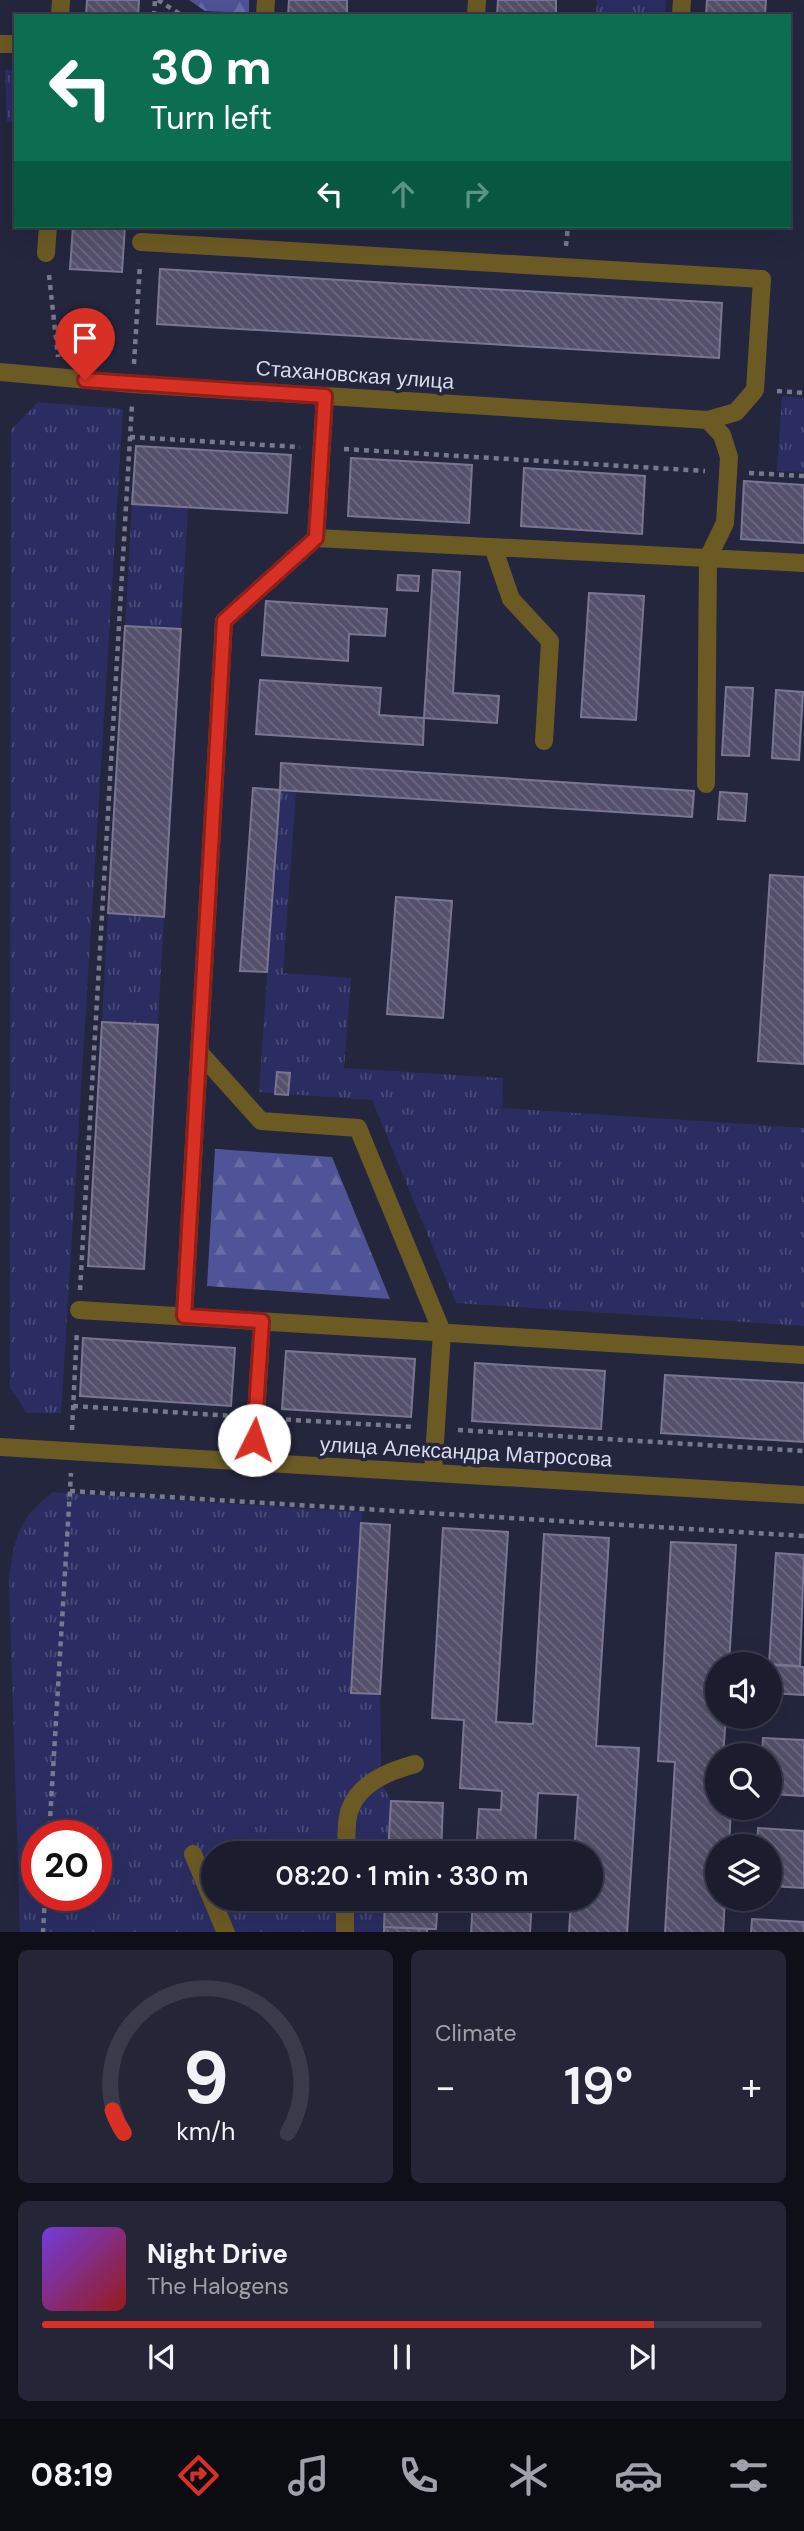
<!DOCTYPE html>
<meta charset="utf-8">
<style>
body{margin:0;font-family:"DM Sans",sans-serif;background:#242536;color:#f1f3f6;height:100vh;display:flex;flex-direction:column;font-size:26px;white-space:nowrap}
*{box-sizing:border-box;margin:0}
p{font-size:23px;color:#a0a1aa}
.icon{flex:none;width:38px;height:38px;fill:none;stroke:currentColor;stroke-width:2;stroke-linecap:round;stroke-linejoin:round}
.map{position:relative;height:1932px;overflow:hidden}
.sheet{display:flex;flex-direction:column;gap:18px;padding:18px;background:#0f0f19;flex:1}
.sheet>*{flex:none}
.guide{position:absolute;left:14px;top:14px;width:777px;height:214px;border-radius:0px;box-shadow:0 7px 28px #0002,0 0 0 2px #393a4a;background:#0b6e4f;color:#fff;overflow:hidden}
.fabs{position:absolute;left:705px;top:1652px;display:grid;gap:14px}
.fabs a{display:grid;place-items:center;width:77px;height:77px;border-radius:50%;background:#1b1c2e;box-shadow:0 7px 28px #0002,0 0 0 2px #393a4a;font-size:35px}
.speed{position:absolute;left:21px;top:1820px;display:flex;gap:14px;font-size:35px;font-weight:700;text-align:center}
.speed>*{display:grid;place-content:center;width:91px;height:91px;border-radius:50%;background:#1b1c2e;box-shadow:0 7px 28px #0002,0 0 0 2px #393a4a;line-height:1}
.speed .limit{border:10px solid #d22;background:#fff;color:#111}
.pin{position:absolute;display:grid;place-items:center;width:60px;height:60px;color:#fff;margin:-72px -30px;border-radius:50% 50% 50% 0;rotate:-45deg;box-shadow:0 0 7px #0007}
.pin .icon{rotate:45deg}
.me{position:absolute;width:77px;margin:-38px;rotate:4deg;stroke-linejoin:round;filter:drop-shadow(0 0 5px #0008)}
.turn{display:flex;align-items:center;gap:24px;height:147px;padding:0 21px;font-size:32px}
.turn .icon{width:91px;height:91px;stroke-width:2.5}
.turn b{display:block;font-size:49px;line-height:60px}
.lanes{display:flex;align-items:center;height:66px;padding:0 21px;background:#0003;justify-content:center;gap:35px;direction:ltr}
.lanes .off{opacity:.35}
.big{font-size:52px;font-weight:600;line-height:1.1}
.sheet .widget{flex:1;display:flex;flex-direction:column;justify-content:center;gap:10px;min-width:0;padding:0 24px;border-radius:10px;background:#242536}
.sheet .dial{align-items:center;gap:0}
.dial svg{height:182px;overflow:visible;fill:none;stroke:#393a4a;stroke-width:7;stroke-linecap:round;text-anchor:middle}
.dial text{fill:#f1f3f6;stroke:none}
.song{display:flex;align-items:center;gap:21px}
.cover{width:84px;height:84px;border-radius:10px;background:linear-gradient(135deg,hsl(260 70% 55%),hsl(0 70% 35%))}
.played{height:7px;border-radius:4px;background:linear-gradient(90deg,#d93025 85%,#393a4a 85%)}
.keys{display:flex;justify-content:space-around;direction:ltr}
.heat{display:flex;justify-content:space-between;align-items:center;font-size:38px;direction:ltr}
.sheet .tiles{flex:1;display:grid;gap:18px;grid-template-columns:1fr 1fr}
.widget:last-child{grid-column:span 2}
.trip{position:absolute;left:201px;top:1841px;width:402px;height:70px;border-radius:35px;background:#1b1c2e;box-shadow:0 7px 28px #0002,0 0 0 2px #393a4a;font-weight:600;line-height:70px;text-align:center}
.menu{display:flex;height:112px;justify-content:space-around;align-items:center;background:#0b0b12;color:#a0a1aa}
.menu .icon{width:49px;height:49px}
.menu .current{color:#d93025}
.menu b{font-size:32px;color:#f1f3f6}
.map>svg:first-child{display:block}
</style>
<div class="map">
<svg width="804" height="1933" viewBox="0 0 804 1933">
<defs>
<pattern id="grass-tufts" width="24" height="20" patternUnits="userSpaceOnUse" patternTransform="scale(1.75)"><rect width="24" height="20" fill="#2b2d62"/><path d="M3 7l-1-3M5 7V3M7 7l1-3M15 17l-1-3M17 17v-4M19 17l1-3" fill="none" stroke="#494b79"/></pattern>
<pattern id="forest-firs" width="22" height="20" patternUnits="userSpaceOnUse" patternTransform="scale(1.75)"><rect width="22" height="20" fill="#4f5397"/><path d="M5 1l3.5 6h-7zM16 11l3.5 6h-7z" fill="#686ba6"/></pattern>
<pattern id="building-back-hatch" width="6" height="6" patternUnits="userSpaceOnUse" patternTransform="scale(1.75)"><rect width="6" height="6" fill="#54506b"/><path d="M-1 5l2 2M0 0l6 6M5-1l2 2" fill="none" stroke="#6c6980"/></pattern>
</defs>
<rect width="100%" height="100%" fill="#24263e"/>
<!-- grass -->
<path fill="url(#grass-tufts)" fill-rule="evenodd" d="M597,0H666L665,16H596Z
M5,70H16V122H7Z
M782,396L804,398V472L777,471Z
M38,402L123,409L61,1413H27L10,1388L11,430Z
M132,504L188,507L181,629L125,626Z
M280,790L296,791L283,973L351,978L344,1068L503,1078L502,1108L804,1128V1326L456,1303L372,1100L259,1092Z
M108,913L164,917L158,1025L102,1022Z
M53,1492L362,1512L351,1692L380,1694L381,1765L384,1788L391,1801L388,1853H214V1899H385L384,1932H20L9,1578C15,1535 18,1520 53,1492ZM37,1836H96V1895H37Z"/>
<!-- forest -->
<path fill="url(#forest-firs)" d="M189,0H249V13L205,11Z
M215,1149L332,1157L390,1299L207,1286Z"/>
<!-- building -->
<path fill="url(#building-back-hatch)" stroke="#7a7592" stroke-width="2" d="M87,0H139L138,16H86Z
M289,0H347V16L288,15Z
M498,0H556V16H497Z
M707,0H766L765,16H706Z
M73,226H125L122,272L70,269Z
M160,269L722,303L719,358L157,324Z
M136,446L291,455L287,513L132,504Z
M351,458L472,465L469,523L348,516Z
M524,468L645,476L642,534L521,526Z
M744,481L804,485V543L741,539Z
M433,570L460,572L453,693L499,696L497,723L424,718Z
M398,575L419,576L418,591L397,590Z
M589,593L644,596L636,720L581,717Z
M266,601L387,609L385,636L349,634L348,661L262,655Z
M125,626L181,629L164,917L108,913Z
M260,680L381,688L379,715L424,718L423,745L256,734Z
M726,687L753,688L749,756L722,755Z
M776,690L803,692L799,760L772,758Z
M281,763L694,791L692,817L280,790Z
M253,788L280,790L267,972L240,971Z
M720,792L747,794L745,821L718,819Z
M770,875L804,877V1064L758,1061Z
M396,897L452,901L443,1018L387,1014Z
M102,1022L158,1025L144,1269L88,1266Z
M277,1072L290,1073L288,1095L275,1094Z
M83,1338L235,1348L231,1406L80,1396Z
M286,1351L415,1359L411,1417L282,1409Z
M475,1363L605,1371L601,1429L472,1421Z
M665,1375L804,1383V1442L661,1433Z
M361,1523L390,1525L380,1694L351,1693Z
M443,1528L508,1532L496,1722L533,1724L544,1534L609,1538L596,1746L639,1748L627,1933H569L571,1899H592V1853H574L578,1795L538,1793L535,1853H476L479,1809L501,1810L502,1791L460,1788L464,1720L432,1718Z
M671,1542L736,1545L729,1664H718V1717H726L723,1755H718V1808H731L729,1846H718V1899H725L723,1933H665L675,1762L658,1761Z
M776,1553L804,1555L800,1666L769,1664Z
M770,1665L804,1667V1695L770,1693Z
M763,1738L804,1740V1796L770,1794V1755H762Z
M391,1801L443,1803L441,1853H388Z
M758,1828L804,1831V1888L770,1886V1846H757Z
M385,1899H438L436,1929L384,1927Z
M473,1899H532L530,1933H471Z
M752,1919L804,1922V1933H751Z
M384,1927L427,1929V1933H384Z"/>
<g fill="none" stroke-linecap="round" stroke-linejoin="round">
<!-- path -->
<path stroke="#777a8e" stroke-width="4.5" stroke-dasharray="5 5" stroke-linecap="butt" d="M158,0L183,16
M154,16L155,0
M566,246L568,226
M49,275L58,357
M134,364L140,264
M777,391L804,393
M130,437L300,447
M344,449L705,471
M749,473L804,476
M80,1290L132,404
M73,1406L233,1416
M276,1419L414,1427
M72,1430L77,1330
M458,1430L804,1451
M70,1491L804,1536
M49,1836L71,1473
M43,1933L45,1895"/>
<!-- minor -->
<path stroke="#6c5a24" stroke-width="18" d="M60,16L61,0
M265,16L266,0
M476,16L477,0
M681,16L682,0
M0,44H16
M141,242L762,279L755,390L736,412L708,420L722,435L729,457L725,523L708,558L706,784
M46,253L48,226
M0,372L133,384L708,420
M316,538L325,396
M493,547L511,599L550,641L544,741
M199,1052L261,1121L358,1128L442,1332L433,1473
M79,1310L804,1355
M184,1316L224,621L316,538L804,563
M0,1447L804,1495
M253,1462L262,1321
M346,1853C347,1840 345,1821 350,1809C360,1782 390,1771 415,1764
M193,1854L226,1933
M345,1933V1899"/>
</g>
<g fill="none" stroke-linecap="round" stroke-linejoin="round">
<defs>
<path id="route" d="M85,380L325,396L316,538L224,621L184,1316L262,1321L254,1440"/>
</defs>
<!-- route casing -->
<use href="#route" stroke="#8d1f18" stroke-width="18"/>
<!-- route -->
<use href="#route" stroke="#d93025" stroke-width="12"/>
</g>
<g text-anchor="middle" stroke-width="7" stroke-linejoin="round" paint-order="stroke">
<!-- street labels -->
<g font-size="21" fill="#d8dbeb" stroke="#24263e">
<text transform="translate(355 375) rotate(4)" y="7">Стахановская улица</text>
<text transform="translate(466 1452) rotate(3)" y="7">улица Александра Матросова</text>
</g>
</g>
</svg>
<div class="fabs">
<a><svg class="icon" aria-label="sound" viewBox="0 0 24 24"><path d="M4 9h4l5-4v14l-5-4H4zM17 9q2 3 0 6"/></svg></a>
<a><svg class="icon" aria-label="search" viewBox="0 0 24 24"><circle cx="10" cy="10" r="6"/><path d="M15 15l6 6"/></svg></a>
<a><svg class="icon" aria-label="layers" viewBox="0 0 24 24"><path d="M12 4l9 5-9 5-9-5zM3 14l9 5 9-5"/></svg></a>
</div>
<div class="speed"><div class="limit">20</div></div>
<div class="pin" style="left:85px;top:380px;background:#d93025"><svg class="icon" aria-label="arrive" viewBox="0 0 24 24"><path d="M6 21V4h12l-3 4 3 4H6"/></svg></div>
<svg class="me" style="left:254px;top:1440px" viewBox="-20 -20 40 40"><circle r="19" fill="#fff"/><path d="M0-13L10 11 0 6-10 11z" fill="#d93025"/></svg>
<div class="trip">08:20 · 1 min · 330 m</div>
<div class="guide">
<div class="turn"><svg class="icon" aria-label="left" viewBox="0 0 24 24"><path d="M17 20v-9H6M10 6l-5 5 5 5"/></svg><div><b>30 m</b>Turn left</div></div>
<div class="lanes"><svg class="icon" aria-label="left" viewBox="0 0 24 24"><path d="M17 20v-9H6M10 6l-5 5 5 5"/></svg><svg class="icon off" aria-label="ahead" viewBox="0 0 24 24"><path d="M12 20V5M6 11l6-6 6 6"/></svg><svg class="icon off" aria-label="right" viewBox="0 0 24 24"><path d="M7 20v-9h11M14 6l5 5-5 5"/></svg></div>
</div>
</div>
<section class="sheet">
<div class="tiles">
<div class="widget dial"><svg viewBox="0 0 100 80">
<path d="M14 69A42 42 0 1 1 86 69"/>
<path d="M14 69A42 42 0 0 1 9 59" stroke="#d93025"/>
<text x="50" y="56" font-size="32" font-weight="700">9</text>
<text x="50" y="72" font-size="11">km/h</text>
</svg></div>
<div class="widget"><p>Climate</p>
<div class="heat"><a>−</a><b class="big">19°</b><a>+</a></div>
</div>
<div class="widget">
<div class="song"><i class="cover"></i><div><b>Night Drive</b><p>The Halogens</p></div></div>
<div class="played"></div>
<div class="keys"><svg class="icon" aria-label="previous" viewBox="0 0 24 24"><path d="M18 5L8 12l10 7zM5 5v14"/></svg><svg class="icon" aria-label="pause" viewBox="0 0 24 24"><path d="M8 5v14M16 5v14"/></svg><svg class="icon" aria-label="next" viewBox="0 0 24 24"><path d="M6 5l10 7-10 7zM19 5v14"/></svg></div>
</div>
</div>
</section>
<nav class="menu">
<b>08:19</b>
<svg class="icon current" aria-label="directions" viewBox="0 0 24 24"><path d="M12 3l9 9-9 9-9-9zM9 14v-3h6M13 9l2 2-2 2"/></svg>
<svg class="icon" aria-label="music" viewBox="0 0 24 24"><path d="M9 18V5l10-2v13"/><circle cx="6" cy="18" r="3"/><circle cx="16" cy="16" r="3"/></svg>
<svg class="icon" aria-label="phone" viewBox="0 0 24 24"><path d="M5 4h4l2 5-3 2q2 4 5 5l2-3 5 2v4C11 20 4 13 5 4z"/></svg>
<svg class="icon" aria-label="climate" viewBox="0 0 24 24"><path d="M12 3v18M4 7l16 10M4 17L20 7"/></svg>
<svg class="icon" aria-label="car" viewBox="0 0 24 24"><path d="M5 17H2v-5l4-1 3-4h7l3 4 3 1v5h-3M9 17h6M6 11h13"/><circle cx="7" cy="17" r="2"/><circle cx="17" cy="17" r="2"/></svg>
<svg class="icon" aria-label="filters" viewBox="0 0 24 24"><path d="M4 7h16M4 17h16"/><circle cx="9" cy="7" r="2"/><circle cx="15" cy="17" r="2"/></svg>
</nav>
